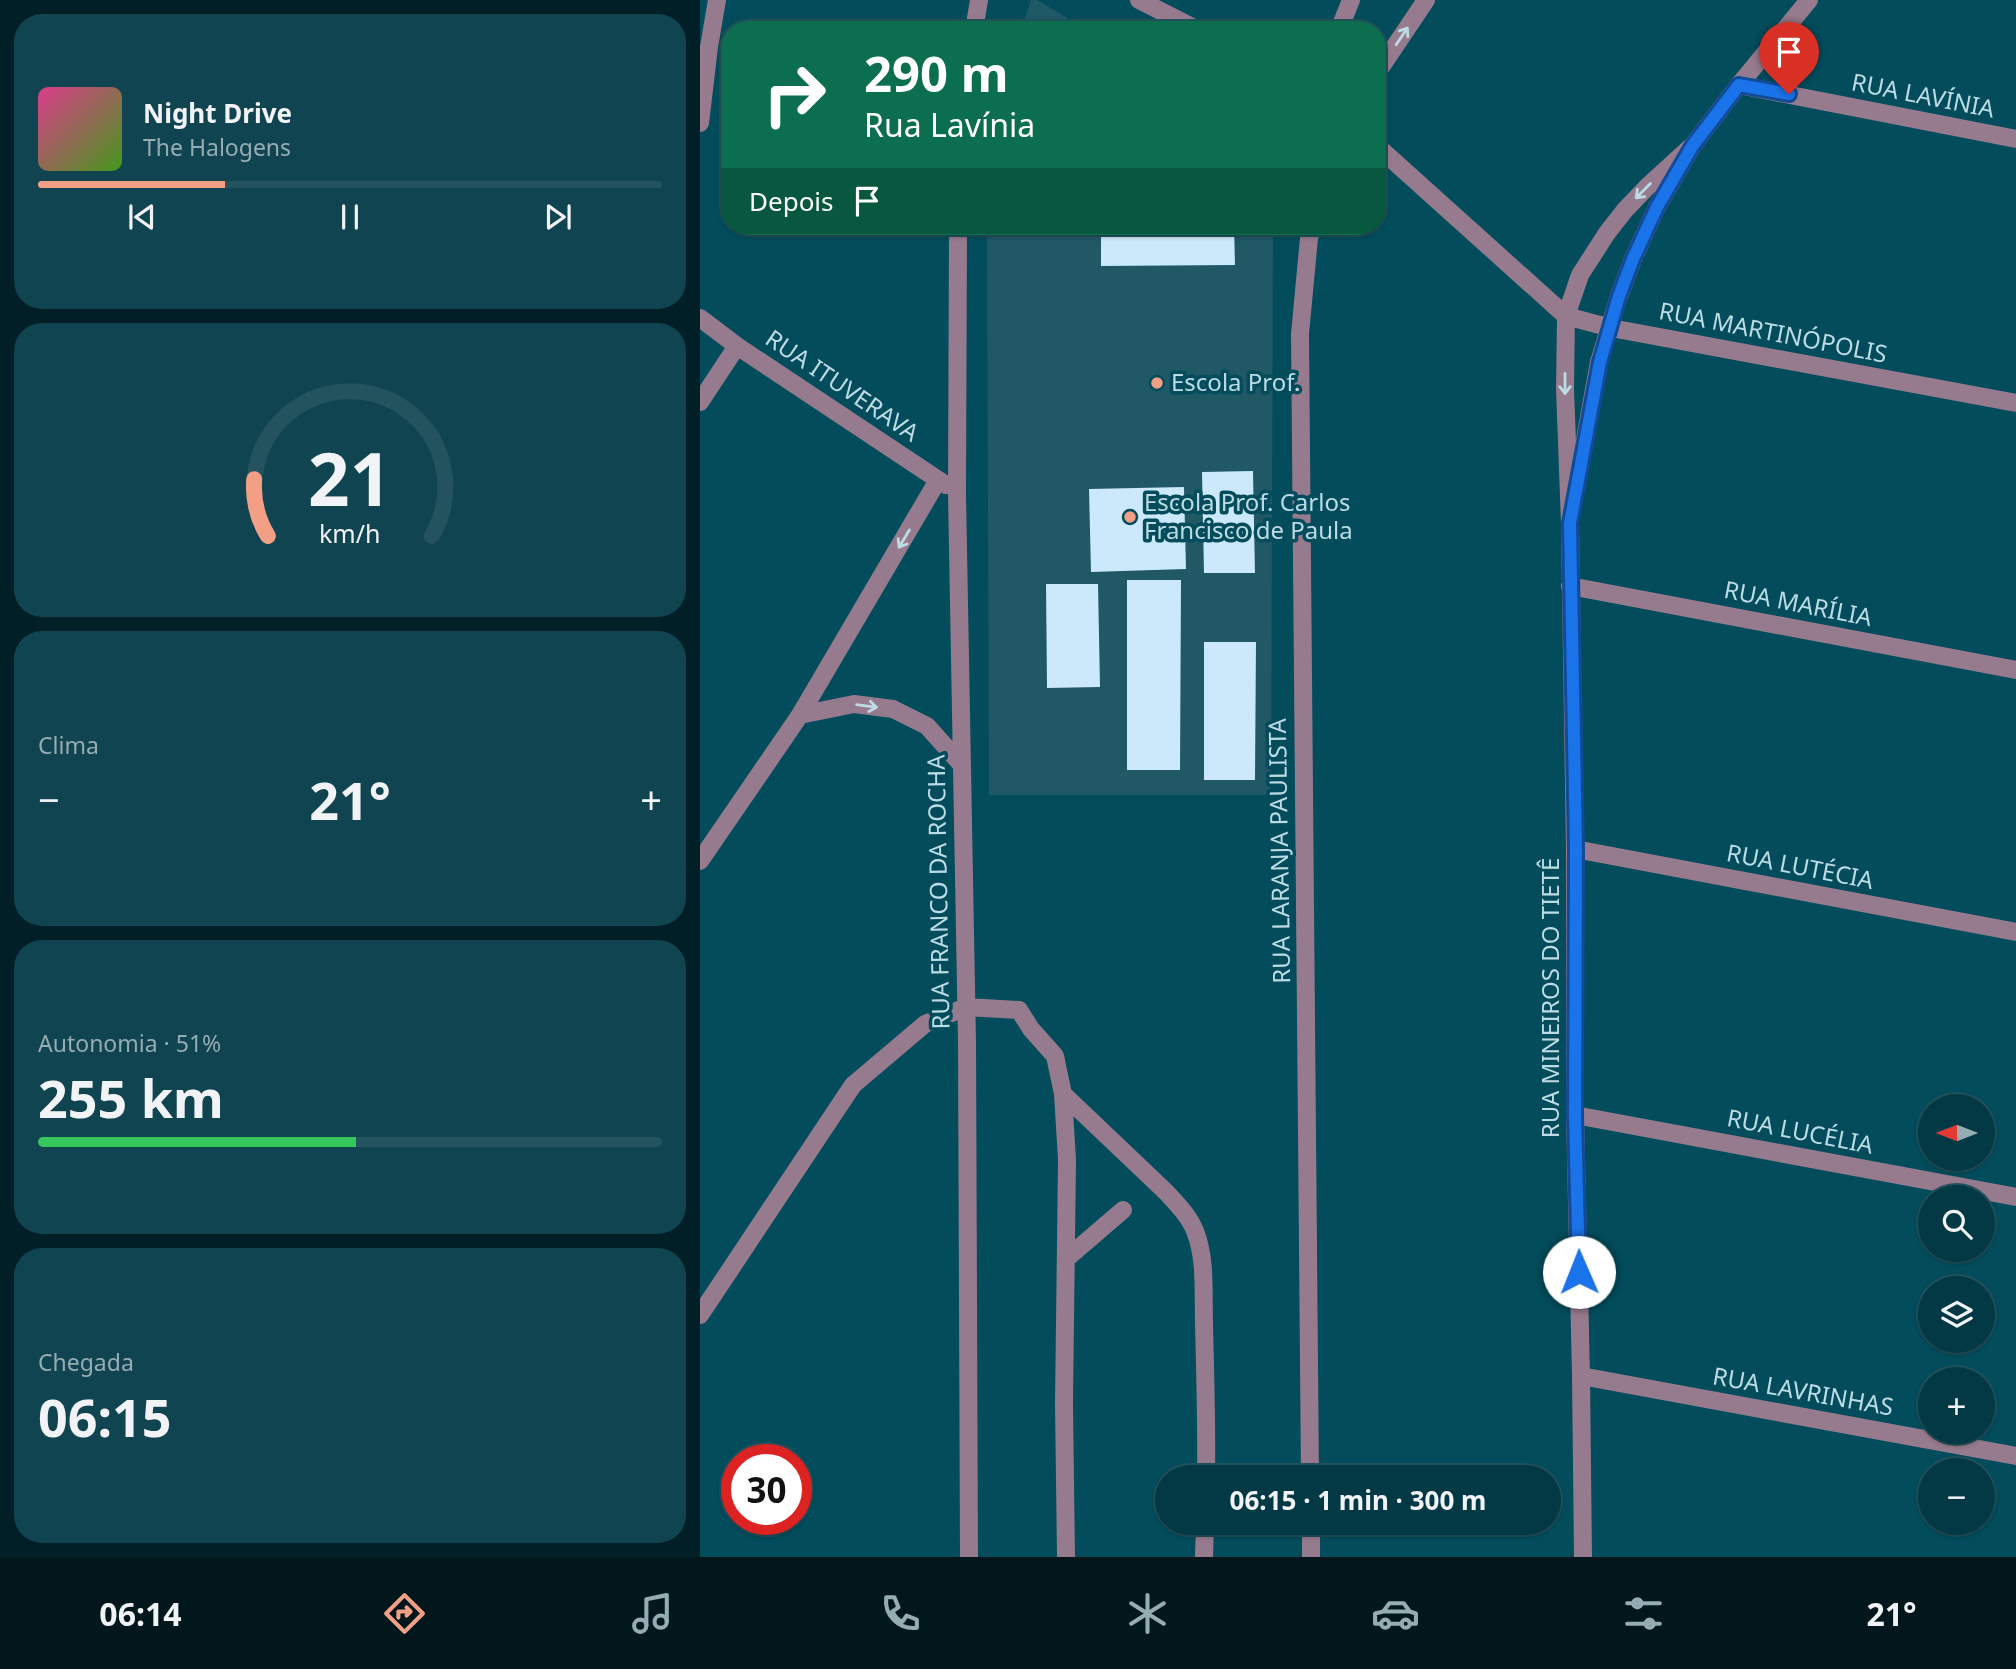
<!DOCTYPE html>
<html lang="pt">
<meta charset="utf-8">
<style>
body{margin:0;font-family:"Noto Sans",sans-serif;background:#104450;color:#f1f3f6;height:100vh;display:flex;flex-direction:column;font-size:26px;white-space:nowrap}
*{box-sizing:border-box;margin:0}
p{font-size:23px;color:#96acb3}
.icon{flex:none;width:38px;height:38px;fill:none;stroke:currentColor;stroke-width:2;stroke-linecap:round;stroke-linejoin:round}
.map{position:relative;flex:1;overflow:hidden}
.drawer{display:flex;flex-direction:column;gap:14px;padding:14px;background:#011f26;width:700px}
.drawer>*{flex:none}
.banner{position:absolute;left:21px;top:21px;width:665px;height:214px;border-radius:28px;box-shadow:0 2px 5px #0004,0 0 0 2px #23535e;background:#0b6e4f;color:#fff;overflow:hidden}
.needle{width:46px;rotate:270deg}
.buttons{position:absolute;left:1218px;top:1094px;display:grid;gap:14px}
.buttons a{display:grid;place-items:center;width:77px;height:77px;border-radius:50%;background:#023945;box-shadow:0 2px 5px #0004,0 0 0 2px #23535e;font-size:35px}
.speed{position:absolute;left:21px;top:1444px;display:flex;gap:14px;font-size:35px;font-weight:700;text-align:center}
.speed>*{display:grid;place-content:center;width:91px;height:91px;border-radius:50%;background:#023945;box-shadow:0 2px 5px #0004,0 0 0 2px #23535e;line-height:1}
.speed .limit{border:10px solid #d22;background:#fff;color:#111}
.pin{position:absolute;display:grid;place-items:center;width:60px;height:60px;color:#fff;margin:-72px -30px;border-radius:50% 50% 50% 0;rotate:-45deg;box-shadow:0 0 7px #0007}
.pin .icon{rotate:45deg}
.me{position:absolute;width:77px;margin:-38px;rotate:359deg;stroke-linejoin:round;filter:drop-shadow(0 0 5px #0008)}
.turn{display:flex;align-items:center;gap:24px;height:147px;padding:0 28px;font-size:32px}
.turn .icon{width:91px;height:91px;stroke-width:2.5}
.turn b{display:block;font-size:49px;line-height:60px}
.then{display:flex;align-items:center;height:66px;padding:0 28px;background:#0003;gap:14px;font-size:26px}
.big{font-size:52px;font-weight:700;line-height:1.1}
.drawer .tile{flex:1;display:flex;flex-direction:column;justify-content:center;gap:10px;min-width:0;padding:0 24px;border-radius:28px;background:#104450}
.drawer .dial{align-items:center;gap:0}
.dial svg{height:182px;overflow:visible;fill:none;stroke:#23535e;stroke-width:7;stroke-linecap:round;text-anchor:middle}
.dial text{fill:#f1f3f6;stroke:none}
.song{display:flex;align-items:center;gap:21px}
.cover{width:84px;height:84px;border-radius:10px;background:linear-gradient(135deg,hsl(330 70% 55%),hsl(100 70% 35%))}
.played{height:7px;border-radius:4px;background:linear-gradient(90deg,#f39f85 30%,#23535e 30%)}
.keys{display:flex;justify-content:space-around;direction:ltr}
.heat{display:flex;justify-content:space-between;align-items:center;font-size:38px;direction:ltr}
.charge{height:10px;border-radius:5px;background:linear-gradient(90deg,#34c759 51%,#23535e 0)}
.trip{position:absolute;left:455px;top:1465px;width:406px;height:70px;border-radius:35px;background:#023945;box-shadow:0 2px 5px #0004,0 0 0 2px #23535e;font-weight:700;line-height:70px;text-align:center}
.tab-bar{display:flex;height:112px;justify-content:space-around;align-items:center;background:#01171c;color:#96acb3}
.tab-bar .icon{width:49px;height:49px}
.tab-bar .current{color:#f39f85}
.tab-bar b{font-size:32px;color:#f1f3f6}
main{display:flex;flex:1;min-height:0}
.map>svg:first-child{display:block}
</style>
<main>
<section class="drawer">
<div class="tile">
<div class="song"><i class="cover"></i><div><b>Night Drive</b><p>The Halogens</p></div></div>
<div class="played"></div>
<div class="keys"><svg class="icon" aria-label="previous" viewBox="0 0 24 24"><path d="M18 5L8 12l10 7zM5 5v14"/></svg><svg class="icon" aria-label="pause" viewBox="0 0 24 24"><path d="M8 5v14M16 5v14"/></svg><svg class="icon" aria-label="next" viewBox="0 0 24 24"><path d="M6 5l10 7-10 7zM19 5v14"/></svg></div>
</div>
<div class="tile dial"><svg viewBox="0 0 100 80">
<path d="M14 69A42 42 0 1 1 86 69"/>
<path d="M14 69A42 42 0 0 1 8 44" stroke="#f39f85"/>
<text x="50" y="56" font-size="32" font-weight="700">21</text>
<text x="50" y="72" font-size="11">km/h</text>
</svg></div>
<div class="tile"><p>Clima</p>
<div class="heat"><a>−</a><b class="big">21°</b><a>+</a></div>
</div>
<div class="tile"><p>Autonomia · 51%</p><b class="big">255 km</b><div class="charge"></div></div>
<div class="tile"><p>Chegada</p><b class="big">06:15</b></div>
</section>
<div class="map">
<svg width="1316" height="1557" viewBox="0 0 1316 1557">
<rect width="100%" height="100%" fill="#024c5c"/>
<!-- built -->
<path fill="#205866" d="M331,0H337L388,30H321Z
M287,226H577L573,239L571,795H289Z"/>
<!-- building -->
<path fill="#cce8fb" d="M401,226H534L535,265L401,266Z
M553,471L555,573H504L502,472Z
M484,487L486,569L391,572L389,489Z
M427,580H481L480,770H427Z
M346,584H398L400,687L347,688Z
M504,642H556L555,780H504Z"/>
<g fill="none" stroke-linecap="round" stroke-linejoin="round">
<!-- minor -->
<path stroke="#967a8d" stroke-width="18" d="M439,0L498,30
M274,30L279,0
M639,30L651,0
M677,73L726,0
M1039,85L1316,139
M0,123L9,47L17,0
M677,146L866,316L911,328L1316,403
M258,226L257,494L267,1042L269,1557
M0,318L37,346L246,485
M0,402L37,346
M876,489L899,362L919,296L933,259L957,207L993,145L1039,85L1109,0
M870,586L1316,670
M100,715L154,704L193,709L227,726L261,764
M875,849L1316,932
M0,861L100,715L238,480
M363,1094L466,1192C477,1204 489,1216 495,1231C506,1258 503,1292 504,1321C505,1373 507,1425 506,1477
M875,1115L1316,1197
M366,1259L423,1210
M0,1315L153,1085L225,1024L266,1007L319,1010L331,1029L355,1056L363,1094L367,1160L364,1403L366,1557
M881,1376L1316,1456
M610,1477L600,334L609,238L613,226
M611,1522V1557
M504,1557L505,1522
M883,1557L881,1376L875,1115V849L870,523L865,389L866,316L880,275L907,233L925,210L948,186L993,145"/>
</g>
<!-- one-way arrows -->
<defs><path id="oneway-shaft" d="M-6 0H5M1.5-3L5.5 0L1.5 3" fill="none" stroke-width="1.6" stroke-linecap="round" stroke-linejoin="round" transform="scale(1.75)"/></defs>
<g stroke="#bddbe4">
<use href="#oneway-shaft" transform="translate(702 36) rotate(-56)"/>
<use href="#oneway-shaft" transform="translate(943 191) rotate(135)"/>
<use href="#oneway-shaft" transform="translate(865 384) rotate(90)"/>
<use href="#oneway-shaft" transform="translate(204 539) rotate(121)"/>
<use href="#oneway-shaft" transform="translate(167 706) rotate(8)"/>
</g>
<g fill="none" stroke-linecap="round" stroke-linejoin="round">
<defs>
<path id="route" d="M879,1272L875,1115L876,849L870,523L900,362L919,296L933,259L957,207L993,145L1039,85L1089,94"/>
</defs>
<!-- route casing -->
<use href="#route" stroke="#114b97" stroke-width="18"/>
<!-- route -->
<use href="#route" stroke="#1a73e8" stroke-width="12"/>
</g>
<!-- markers -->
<g fill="#f39f85" stroke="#024c5c" stroke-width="2.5">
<circle cx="457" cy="383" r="7"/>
<circle cx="430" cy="517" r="7"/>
</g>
<g text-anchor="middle" stroke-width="7" stroke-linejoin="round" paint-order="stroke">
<!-- street labels -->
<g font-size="24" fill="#bddbe4" stroke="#024c5c">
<text transform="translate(1223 96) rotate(11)" y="8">RUA LAVÍNIA</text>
<text transform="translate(1073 333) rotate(11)" y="8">RUA MARTINÓPOLIS</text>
<text transform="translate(142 386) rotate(34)" y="8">RUA ITUVERAVA</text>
<text transform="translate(1098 604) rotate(11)" y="8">RUA MARÍLIA</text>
<text transform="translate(580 851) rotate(-91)" y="8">RUA LARANJA PAULISTA</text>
<text transform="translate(1100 867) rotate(11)" y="8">RUA LUTÉCIA</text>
<text transform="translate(239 892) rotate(-91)" y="8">RUA FRANCO DA ROCHA</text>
<text transform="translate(851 998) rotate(-90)" y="8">RUA MINEIROS DO TIETÊ</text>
<text transform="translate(1100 1132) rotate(11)" y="8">RUA LUCÉLIA</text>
<text transform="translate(1103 1392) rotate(10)" y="8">RUA LAVRINHAS</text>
</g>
<!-- poi labels -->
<g font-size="24" fill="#bddbe4" stroke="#024c5c" text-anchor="start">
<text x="471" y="391">Escola Prof.</text>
<text x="444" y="511">Escola Prof. Carlos<tspan x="444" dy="28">Francisco de Paula</tspan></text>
</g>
</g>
</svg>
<div class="buttons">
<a><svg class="needle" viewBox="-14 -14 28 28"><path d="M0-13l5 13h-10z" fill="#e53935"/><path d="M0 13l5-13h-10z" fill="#96acb3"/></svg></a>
<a><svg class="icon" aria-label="search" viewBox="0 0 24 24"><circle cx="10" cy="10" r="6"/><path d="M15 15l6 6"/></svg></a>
<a><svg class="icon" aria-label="layers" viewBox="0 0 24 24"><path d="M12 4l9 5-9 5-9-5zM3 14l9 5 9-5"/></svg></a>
<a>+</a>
<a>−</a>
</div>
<div class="speed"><div class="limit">30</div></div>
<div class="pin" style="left:1089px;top:94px;background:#d93025"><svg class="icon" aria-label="arrive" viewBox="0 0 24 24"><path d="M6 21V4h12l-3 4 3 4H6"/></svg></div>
<svg class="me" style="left:879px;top:1272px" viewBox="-20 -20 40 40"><circle r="19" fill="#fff"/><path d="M0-13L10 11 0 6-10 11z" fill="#1a73e8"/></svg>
<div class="trip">06:15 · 1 min · 300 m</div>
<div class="banner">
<div class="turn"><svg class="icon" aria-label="right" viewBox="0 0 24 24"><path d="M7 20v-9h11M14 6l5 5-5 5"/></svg><div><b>290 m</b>Rua Lavínia</div></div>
<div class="then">Depois<svg class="icon" aria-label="arrive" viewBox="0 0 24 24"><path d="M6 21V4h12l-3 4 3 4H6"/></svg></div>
</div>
</div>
</main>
<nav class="tab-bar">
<b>06:14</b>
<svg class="icon current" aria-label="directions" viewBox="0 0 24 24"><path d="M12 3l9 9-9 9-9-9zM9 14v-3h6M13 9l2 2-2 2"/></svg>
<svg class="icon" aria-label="music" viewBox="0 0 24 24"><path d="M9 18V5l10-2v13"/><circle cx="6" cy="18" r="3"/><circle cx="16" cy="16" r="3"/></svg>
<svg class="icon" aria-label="phone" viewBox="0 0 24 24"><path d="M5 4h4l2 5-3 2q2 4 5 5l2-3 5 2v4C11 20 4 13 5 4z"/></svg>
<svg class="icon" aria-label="climate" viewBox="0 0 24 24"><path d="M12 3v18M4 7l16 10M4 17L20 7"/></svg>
<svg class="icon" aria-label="car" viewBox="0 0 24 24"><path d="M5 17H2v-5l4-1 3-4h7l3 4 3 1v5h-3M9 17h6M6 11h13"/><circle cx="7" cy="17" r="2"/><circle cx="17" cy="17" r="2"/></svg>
<svg class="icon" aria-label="filters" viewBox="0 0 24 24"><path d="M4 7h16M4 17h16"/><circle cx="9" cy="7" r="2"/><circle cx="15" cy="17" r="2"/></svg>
<b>21°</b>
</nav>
